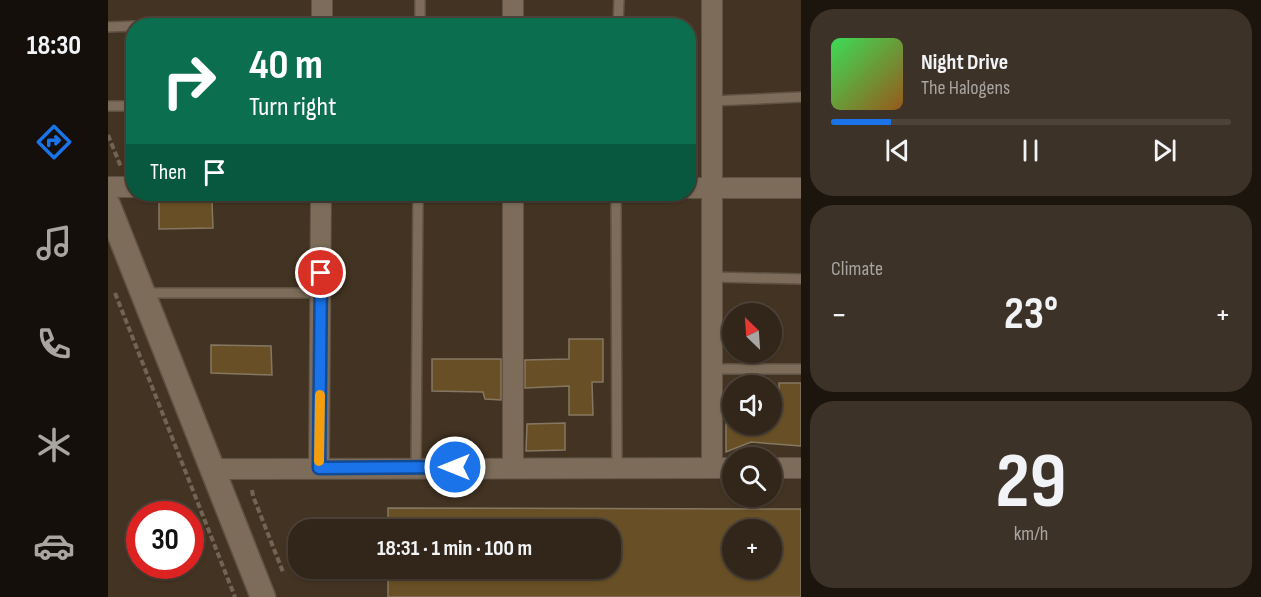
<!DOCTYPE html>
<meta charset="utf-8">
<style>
body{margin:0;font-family:"Sofia Sans Condensed",sans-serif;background:#3d3227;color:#f1f3f6;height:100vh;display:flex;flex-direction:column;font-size:22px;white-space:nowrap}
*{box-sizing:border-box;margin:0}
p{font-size:20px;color:#a8a5a2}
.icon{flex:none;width:33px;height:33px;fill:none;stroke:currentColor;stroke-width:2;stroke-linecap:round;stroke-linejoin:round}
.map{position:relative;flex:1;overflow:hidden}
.side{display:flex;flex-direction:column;gap:9px;padding:9px;background:#1c150e;width:460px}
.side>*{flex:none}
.hud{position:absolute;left:18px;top:18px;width:570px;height:183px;border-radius:24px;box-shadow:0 2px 4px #0004,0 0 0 2px #4d4339;background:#0b6e4f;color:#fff;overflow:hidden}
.needle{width:39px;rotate:335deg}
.controls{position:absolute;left:614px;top:303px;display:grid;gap:12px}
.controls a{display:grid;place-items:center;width:60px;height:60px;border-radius:50%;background:#32261a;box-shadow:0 2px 4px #0004,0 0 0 2px #4d4339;font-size:30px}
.speed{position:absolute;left:18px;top:501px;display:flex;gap:12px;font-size:30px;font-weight:700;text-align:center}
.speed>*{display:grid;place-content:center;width:78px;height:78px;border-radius:50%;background:#32261a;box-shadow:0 2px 4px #0004,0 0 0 2px #4d4339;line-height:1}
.speed .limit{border:9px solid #d22;background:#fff;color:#111}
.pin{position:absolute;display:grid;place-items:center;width:51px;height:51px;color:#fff;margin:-26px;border:3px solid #fff;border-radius:50%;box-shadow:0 2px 6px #0007}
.me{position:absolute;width:66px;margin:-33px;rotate:270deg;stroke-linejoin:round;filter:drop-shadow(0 0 4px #0008)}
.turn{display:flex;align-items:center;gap:21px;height:126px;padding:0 24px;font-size:27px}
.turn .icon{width:78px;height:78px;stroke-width:2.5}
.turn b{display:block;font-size:42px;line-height:51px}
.then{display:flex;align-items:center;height:57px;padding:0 24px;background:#0003;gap:12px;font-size:22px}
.big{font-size:45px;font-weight:700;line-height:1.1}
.side .tile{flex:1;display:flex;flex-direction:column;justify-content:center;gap:9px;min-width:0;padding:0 21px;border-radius:24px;background:#3d3227}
.side .dial{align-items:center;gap:0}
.dial b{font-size:78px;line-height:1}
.song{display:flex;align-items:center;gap:18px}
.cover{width:72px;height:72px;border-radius:9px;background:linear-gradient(135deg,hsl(130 70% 55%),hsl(30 70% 35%))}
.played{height:6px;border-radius:3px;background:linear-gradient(90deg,#1a73e8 15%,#4d4339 15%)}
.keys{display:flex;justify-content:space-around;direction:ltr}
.heat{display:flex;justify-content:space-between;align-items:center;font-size:33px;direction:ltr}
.trip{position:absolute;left:180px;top:519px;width:333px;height:60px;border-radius:24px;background:#32261a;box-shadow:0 2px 4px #0004,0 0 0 2px #4d4339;font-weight:700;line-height:60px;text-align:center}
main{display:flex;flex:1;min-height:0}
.tab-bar{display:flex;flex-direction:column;width:108px;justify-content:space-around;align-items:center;background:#140f0a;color:#a8a5a2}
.tab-bar .icon{width:42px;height:42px}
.tab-bar .on{color:#1a73e8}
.tab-bar b{font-size:27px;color:#f1f3f6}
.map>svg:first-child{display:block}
</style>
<main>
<nav class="tab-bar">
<b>18:30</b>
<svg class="icon on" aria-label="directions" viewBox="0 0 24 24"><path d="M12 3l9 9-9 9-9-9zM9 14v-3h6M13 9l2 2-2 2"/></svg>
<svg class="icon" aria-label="music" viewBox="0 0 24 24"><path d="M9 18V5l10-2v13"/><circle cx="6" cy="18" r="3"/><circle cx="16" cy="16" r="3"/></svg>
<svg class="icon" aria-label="phone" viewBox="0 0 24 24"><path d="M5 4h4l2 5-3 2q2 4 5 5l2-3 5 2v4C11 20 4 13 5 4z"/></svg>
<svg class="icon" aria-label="climate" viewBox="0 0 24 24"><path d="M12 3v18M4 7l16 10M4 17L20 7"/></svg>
<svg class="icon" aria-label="car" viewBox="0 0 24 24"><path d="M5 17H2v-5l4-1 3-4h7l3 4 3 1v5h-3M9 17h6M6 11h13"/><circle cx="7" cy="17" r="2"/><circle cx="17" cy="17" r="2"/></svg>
</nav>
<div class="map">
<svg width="693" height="597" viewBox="0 0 693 597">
<rect width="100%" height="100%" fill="#433322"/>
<!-- building -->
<path fill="#684f25" stroke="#857862" stroke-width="1.5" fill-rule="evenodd" d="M51,202H104L105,228L51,229Z
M461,339H495V382H484L485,415H461V386L417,388V360L461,359Z
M103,345L163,346L164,375L103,373Z
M324,359H393V400L377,399L375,392L324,391Z
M671,383H693V446L643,442L618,452V424H663V416H671Z
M457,423V450L418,451L419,424Z
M280,508L693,509V597H280V568H502V530H280ZM624,530H663V568H624Z"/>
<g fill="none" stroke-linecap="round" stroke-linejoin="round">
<defs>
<path id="service" d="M86,26L214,24
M312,26V0
M510,26L511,0
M0,27L26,26
M604,101L693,97
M0,106H26
M508,194L509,468
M604,277L693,279
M37,293H212
M604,369H693
M308,467L310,194"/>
<path id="minor" d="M405,0V26
M214,26V0
M0,187H26
M580,188H693
M405,467V194
M211,468L213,194
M604,468V0
M663,468H693
M105,469L624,468"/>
<path id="tertiary" d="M0,205L155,597"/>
</defs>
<!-- service casing -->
<use href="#service" stroke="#5f5243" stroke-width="12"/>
<!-- minor casing -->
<use href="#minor" stroke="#5f5243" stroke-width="22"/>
<!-- tertiary casing -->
<use href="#tertiary" stroke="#5f5243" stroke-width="27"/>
<!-- path -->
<path stroke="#726455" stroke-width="4" stroke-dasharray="6 3" stroke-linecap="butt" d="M0,135L13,167
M7,293L127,597
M144,490L145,496L175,572"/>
<!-- service -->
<use href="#service" stroke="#7d6c59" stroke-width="9"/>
<!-- minor -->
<use href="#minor" stroke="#7d6c59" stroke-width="20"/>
<!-- tertiary -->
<use href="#tertiary" stroke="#7d6c59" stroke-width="24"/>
</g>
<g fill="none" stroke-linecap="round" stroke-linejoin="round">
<defs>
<path id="route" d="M213,273L211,468L347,467"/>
</defs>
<!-- route casing -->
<use href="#route" stroke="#114b97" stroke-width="15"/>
<!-- route -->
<use href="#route" stroke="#1a73e8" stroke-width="10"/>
<!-- slow -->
<path stroke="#f59e0b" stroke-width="10" d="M211,461L212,395"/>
</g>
</svg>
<div class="controls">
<a><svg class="needle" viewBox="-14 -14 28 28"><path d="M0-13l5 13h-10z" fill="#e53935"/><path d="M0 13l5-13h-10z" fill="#a8a5a2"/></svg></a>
<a><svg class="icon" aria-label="sound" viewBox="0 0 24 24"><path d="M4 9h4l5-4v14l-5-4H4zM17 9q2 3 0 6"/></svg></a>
<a><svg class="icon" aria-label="search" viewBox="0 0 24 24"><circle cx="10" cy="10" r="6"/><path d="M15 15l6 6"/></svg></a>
<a>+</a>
</div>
<div class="speed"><div class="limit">30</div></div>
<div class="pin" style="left:213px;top:273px;background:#d93025"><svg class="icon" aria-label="arrive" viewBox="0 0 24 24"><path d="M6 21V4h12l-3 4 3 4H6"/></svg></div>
<svg class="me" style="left:347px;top:467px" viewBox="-20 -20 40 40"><circle r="17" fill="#1a73e8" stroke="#fff" stroke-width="3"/><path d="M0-11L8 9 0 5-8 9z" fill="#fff"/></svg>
<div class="trip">18:31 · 1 min · 100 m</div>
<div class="hud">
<div class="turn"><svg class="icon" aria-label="right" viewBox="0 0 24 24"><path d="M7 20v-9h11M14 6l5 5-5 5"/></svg><div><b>40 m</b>Turn right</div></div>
<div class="then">Then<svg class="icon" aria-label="arrive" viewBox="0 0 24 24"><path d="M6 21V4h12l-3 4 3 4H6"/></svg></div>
</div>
</div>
<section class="side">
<div class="tile">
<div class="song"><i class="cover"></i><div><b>Night Drive</b><p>The Halogens</p></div></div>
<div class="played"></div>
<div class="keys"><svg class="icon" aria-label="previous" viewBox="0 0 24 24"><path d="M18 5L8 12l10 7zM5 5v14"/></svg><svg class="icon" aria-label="pause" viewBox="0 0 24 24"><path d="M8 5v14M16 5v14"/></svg><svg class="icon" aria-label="next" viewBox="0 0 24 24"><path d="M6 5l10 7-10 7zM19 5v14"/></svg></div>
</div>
<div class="tile"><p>Climate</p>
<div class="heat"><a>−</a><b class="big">23°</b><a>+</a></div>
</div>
<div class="tile dial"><b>29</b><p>km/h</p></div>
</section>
</main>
